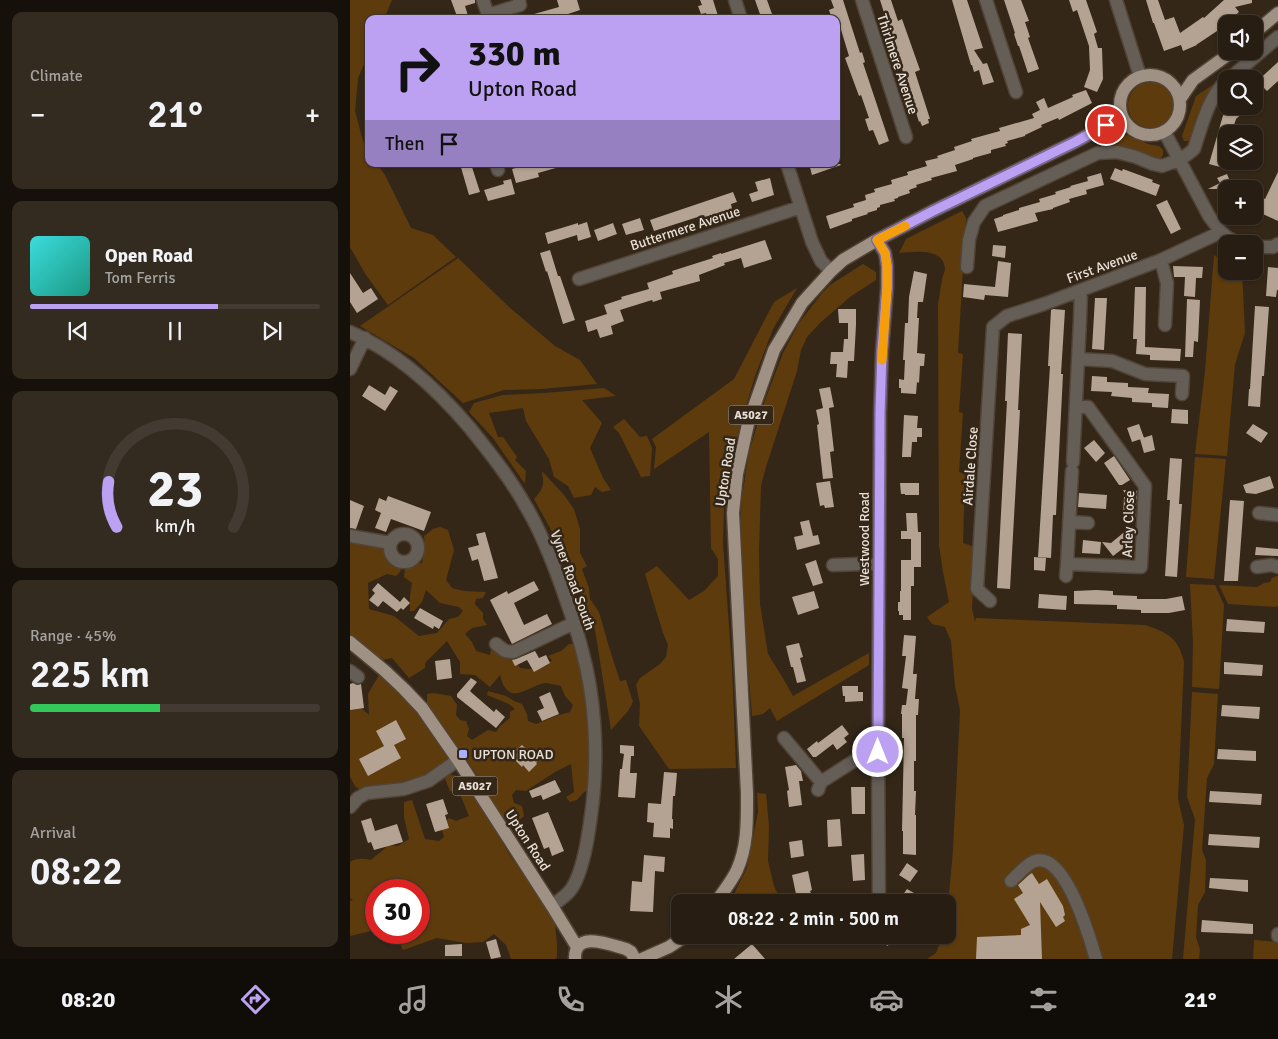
<!DOCTYPE html>
<meta charset="utf-8">
<style>
body{margin:0;font-family:Signika,sans-serif;background:#332a20;color:#f1f3f6;height:100vh;display:flex;flex-direction:column;font-size:19px;white-space:nowrap}
*{box-sizing:border-box;margin:0}
p{font-size:16px;color:#a4a29f}
.icon{flex:none;width:28px;height:28px;fill:none;stroke:currentColor;stroke-width:2;stroke-linecap:round;stroke-linejoin:round}
.map{position:relative;flex:1;overflow:hidden}
.panel{display:flex;flex-direction:column;gap:12px;padding:12px;background:#15100a;width:350px}
.panel>*{flex:none}
.top-card{position:absolute;left:15px;top:15px;width:475px;height:152px;border-radius:10px;box-shadow:0 1px 4px #0004,0 0 0 1px #433b32;background:#bca0f2;color:#111;overflow:hidden}
.buttons{position:absolute;left:868px;top:15px;display:grid;gap:10px}
.buttons a{display:grid;place-items:center;width:45px;height:45px;border-radius:10px;background:#271d12;box-shadow:0 1px 4px #0004,0 0 0 1px #433b32;font-size:25px}
.speed{position:absolute;left:15px;top:879px;display:flex;gap:10px;font-size:25px;font-weight:700;text-align:center}
.speed>*{display:grid;place-content:center;width:65px;height:65px;border-radius:50%;background:#271d12;box-shadow:0 1px 4px #0004,0 0 0 1px #433b32;line-height:1}
.speed .limit{border:8px solid #d22;background:#fff;color:#111}
.pin{position:absolute;display:grid;place-items:center;width:42px;height:42px;color:#fff;margin:-21px;border:2px solid #fff;border-radius:50%;box-shadow:0 1px 5px #0007}
.me{position:absolute;width:55px;margin:-28px;rotate:0deg;stroke-linejoin:round;filter:drop-shadow(0 0 4px #0008)}
.turn{display:flex;align-items:center;gap:18px;height:105px;padding:0 20px;font-size:22px}
.turn .icon{width:65px;height:65px;stroke-width:2.5}
.turn b{display:block;font-size:35px;line-height:42px}
.then{display:flex;align-items:center;height:48px;padding:0 20px;background:#0003;gap:10px;font-size:19px}
.big{font-size:38px;font-weight:600;line-height:1.1}
.panel .card{flex:1;display:flex;flex-direction:column;justify-content:center;gap:8px;min-width:0;padding:0 18px;border-radius:10px;background:#332a20}
.panel .dial{align-items:center;gap:0}
.dial svg{height:130px;overflow:visible;fill:none;stroke:#433b32;stroke-width:7;stroke-linecap:round;text-anchor:middle}
.dial text{fill:#f1f3f6;stroke:none}
.song{display:flex;align-items:center;gap:15px}
.cover{width:60px;height:60px;border-radius:8px;background:linear-gradient(135deg,hsl(180 70% 55%),hsl(170 70% 35%))}
.played{height:5px;border-radius:2px;background:linear-gradient(90deg,#bca0f2 65%,#433b32 65%)}
.keys{display:flex;justify-content:space-around;direction:ltr}
.heat{display:flex;justify-content:space-between;align-items:center;font-size:28px;direction:ltr}
.charge{height:8px;border-radius:4px;background:linear-gradient(90deg,#34c759 45%,#433b32 0)}
.trip{position:absolute;left:321px;top:894px;width:285px;height:50px;border-radius:10px;background:#271d12;box-shadow:0 1px 4px #0004,0 0 0 1px #433b32;font-weight:600;line-height:50px;text-align:center}
.dock{display:flex;height:80px;justify-content:space-around;align-items:center;background:#100c07;color:#a4a29f}
.dock .icon{width:35px;height:35px}
.dock .current{color:#bca0f2}
.dock b{font-size:22px;color:#f1f3f6}
main{display:flex;flex:1;min-height:0}
.map>svg:first-child{display:block}
</style>
<main>
<section class="panel">
<div class="card"><p>Climate</p>
<div class="heat"><a>−</a><b class="big">21°</b><a>+</a></div>
</div>
<div class="card">
<div class="song"><i class="cover"></i><div><b>Open Road</b><p>Tom Ferris</p></div></div>
<div class="played"></div>
<div class="keys"><svg class="icon" aria-label="previous" viewBox="0 0 24 24"><path d="M18 5L8 12l10 7zM5 5v14"/></svg><svg class="icon" aria-label="pause" viewBox="0 0 24 24"><path d="M8 5v14M16 5v14"/></svg><svg class="icon" aria-label="next" viewBox="0 0 24 24"><path d="M6 5l10 7-10 7zM19 5v14"/></svg></div>
</div>
<div class="card dial"><svg viewBox="0 0 100 80">
<path d="M14 69A42 42 0 1 1 86 69"/>
<path d="M14 69A42 42 0 0 1 9 41" stroke="#bca0f2"/>
<text x="50" y="56" font-size="32" font-weight="700">23</text>
<text x="50" y="72" font-size="11">km/h</text>
</svg></div>
<div class="card"><p>Range · 45%</p><b class="big">225 km</b><div class="charge"></div></div>
<div class="card"><p>Arrival</p><b class="big">08:22</b></div>
</section>
<div class="map">
<svg width="928" height="959" viewBox="0 0 928 959">
<rect width="100%" height="100%" fill="#342718"/>
<!-- green -->
<path fill="#5e3b0d" d="M0,0H42L34,19H19V53L8,78L5,111L13,141L19,152V164H27L35,175L61,228L83,235L106,257L38,305L16,275L0,247Z
M876,76L840,141H834L832,136L846,96Z
M778 105a23 23 0 1 1 46 0a23 23 0 1 1-46 0Z
M774,134L798,144L809,146L813,150V155L810,160L746,148Z
M612,211L616,218L608,353L613,354L609,412L613,413L609,472L615,474L613,543L622,546L625,551L622,609L625,622L626,618L795,625C818,633 828,637 834,662L828,799L834,825L822,959H577L586,953L593,935H598V906L603,850L609,732L610,710L605,686L601,641L595,627L582,624L577,617L599,602L593,572L589,545L588,304C590,296 590,288 592,280C592,277 595,272 595,269C594,247 563,252 549,253L556,239Z
M864,255L876,263V271H892L895,333L885,364L877,456L845,454L855,371Z
M108,258L159,307L205,346L230,360L247,384L191,389L154,390L113,403L64,358L10,326Z
M513,264L526,272V280L500,297L471,322L457,337L451,350L447,371L416,467L411,486L409,551L410,604L418,654L434,680L443,696L519,653V665L427,721L420,708L413,714L402,716L390,565V530L392,497L399,452L414,403L433,353L449,323L472,293L480,285Z
M447,288L423,329L405,376L390,426L378,475L374,506L373,544L382,667L386,768L319,769L289,726L290,704L286,685L290,678L310,664L316,657L318,645L313,633L295,574L307,566L339,600L354,591L368,576V559L361,548L359,432L304,469L306,447L302,439L384,379L424,302Z
M254,388L266,396L232,400L252,423L240,448L253,478L261,490L252,492L245,487L241,495L224,498L218,486L204,477L199,459L176,421L173,408L139,413L148,437H153L167,457L165,460L176,471L175,484L143,438L119,412L124,403L153,395L194,393Z
M274,419L290,437L297,436L302,448L300,476L291,477L269,433L263,427Z
M845,457L876,459L864,579L836,577Z
M192,471L214,495L224,509L230,529V553L237,566L232,569L239,588L240,599L249,612L259,647L270,681L276,680L283,702L278,711L261,730L245,630L210,546L184,499C194,488 194,486 192,471Z
M90,527L98,530L104,550L96,580L102,588L114,591L136,592L133,598L126,599L125,604L133,613V619L137,625L122,628L115,634L122,642L126,651L140,655L141,650L146,648L164,658L170,668C183,670 194,670 202,660L198,656L211,651L219,644H227L244,754L245,785L233,793L227,800L220,802L216,797L224,792L221,764L205,772L176,791L166,790L162,795L164,803L172,806L174,816L166,823H159C146,814 141,798 133,784C116,758 97,732 77,708V694C84,692 93,695 101,696L107,705L106,715L110,720L116,721L119,729L117,736L122,740L138,730L146,732L150,726L160,718V712L165,709L159,704L137,695L138,691L156,696L164,701L172,704L177,714L178,721L186,724L206,716L220,712L223,705L215,696L211,686C206,685 200,683 195,683C176,687 158,708 150,675L140,687L125,675L110,674V662L97,641L75,663V668L59,678L42,658L32,660L0,635V531L36,535C39,546 40,561 52,565L50,572L46,576L37,574L18,583L19,609L44,616L69,636L87,633L99,619L108,617L113,611L109,607L90,603L76,590L72,602L64,611H60V596L62,583L54,577L55,568L62,564L72,563L75,549L74,536L83,529Z
M927,576H928V605L927,607L878,604L869,585L907,587L914,583L920,582L922,578Z
M840,584L865,585L874,605L869,689L842,687L843,643Z
M29,675L43,684L46,690L57,701L80,730L100,759L81,777L12,791L5,786L0,777V706L10,707L19,715L18,694Z
M842,692L868,694L864,764L857,778L852,850L856,860L855,892L848,905L846,937L850,950L849,959H833L845,819L837,797Z
M99,774L110,777L120,788L141,821L144,828L159,854L191,899L205,922L207,945V957L205,959H161L156,945L144,934L133,942L116,943L87,938L53,950L45,933L69,932V890H26V930L0,936V901L3,900L0,898V862C6,858 14,858 21,860L34,849L38,845L48,846L59,839L54,817V802L62,800L75,839L89,841L94,837L91,827L99,818L106,821L119,816L110,794L100,791L95,779Z
M407,793L416,794L419,826L418,861L424,886L430,899V902H380L397,868L408,812Z
M904,940L928,942V959H903Z"/>
<!-- building -->
<path fill="#b4a392" d="M101,0H125V3L115,6L119,19H108Z
M207,0H227L230,10L212,16V19H178L177,16L209,7Z
M350,0H363L369,19H358L356,13L351,14L348,6L352,5Z
M405,0H417L422,14L411,17Z
M481,0H493L510,53L512,52L515,62L513,63L539,141L529,145L523,130L519,131L515,119L519,118L511,95L509,96L495,58L499,56L489,23L487,19H482L479,10L484,8Z
M530,0H541L548,21L552,19L570,70L565,72L580,119H578L579,123L572,126L570,121L569,122Z
M602,0H617L633,48L624,50L633,64L637,63L644,82L633,85L629,70L624,72L622,65H621Z
M654,0H671L679,21L675,22L680,37L678,38L689,69L678,73L669,46H668L664,34L665,33Z
M719,0H736L747,32L744,34L748,48H752L753,79L747,92L734,87L740,70L739,46L727,10L723,12Z
M796,0H808L815,20L824,17L830,33L853,17L854,18L874,0H902V3L885,7L889,12L867,31L846,45H847L833,51L831,45L814,51L804,23H803Z
M928,62V81L917,91L914,88L904,98V84Z
M736,90L742,103L709,120L708,118L691,125L692,127L675,135V136L657,141L658,143L655,144L656,146L641,150V153L623,158V159L605,165L607,171L581,178L582,180L566,185L567,187L559,190L560,193L548,197V198L544,199L545,201L530,205V207L527,208V210L517,213L518,214L502,219V221L480,229L476,216L504,207L503,204L516,200L515,195L525,192L524,189L542,184L541,180L558,175L557,172L577,166L575,161L588,158L587,156L605,150L604,147L622,141L621,139L650,131L649,128L684,118L682,114L690,110L686,102L694,98L698,108L723,97L722,95Z
M879,106H891L895,111L886,119L881,134H876V148L870,167L859,164L874,112H876V116Z
M110,164H121L130,192L119,195Z
M180,164H212L213,166L188,173L189,177L166,183L162,169Z
M459,164H490L491,165L462,175Z
M765,168L772,171L773,169L803,180L802,182L810,185L806,196L760,179Z
M928,172V221L904,210V207L909,196L915,199Z
M751,173L754,185L736,190L737,194L719,199L720,202L703,208V209L685,213L688,221L648,232L644,219L653,216V215L669,210V208L690,202L689,199L706,194L705,192L721,187L720,186L738,181L737,177Z
M877,174L883,189H876V204L869,189H858L870,183L867,178Z
M420,178L424,195L402,202L399,194L408,191L405,182Z
M161,179L165,194L138,201L134,190L154,184L153,181Z
M383,192L387,202L381,204L382,209L355,217L354,215L304,231L300,220Z
M817,200L831,229L821,234L806,205Z
M290,218L294,230L276,235L272,224Z
M237,222L241,237L228,241L227,235L198,244L195,233L228,223V225Z
M263,223L267,234L248,241L244,230Z
M415,240L422,259L394,268L391,258L374,263L375,265L349,275L350,281L310,292L312,299L303,302L302,300L270,310L274,321L261,326L263,334L250,338L247,329L238,332L235,321L257,314L254,305L272,299L271,297L299,289L297,283L323,274L322,271L363,258L362,256L371,253V254Z
M643,245L656,246L655,258L642,256Z
M200,250L208,276H210L225,320L213,324L197,271L196,272L190,253Z
M648,261L661,263L658,297L635,295L634,300L613,297L614,284L645,287Z
M823,266L853,267L852,278H846L845,297L834,296L835,277H824Z
M918,267L928,268V290H927L926,297L916,296Z
M564,271L577,274L573,302H568L567,318H569L567,353L575,354L574,366H570L569,383L567,382L566,394L551,393V388H549V379L554,380L555,360H553L555,323H558L559,297Z
M0,273L13,293L21,288L28,299L7,313L0,302Z
M785,287H796L795,347L831,349L830,361L800,360V355L786,354L787,339H783Z
M745,298H757L754,350L742,349Z
M837,299L850,300L848,342L844,341L843,357H835Z
M905,306L919,307L914,376H912L910,407L898,406L899,389H900Z
M488,309H506V325L504,361H498L497,378L486,377L487,364H480L481,352H493L494,339H498V323H489Z
M703,309L715,310L711,374H713L706,515H703L701,558L688,557L700,366H698L701,310Z
M658,333L672,334L668,410H670L660,589L647,588L657,401H655Z
M742,376L757,377V382L778,383V387L799,388L798,393L819,394L818,408L802,407V403L782,402V398L761,396L762,392L741,391Z
M19,385L35,395L40,386L48,391L35,411L12,396Z
M480,387L484,407L479,408L484,451L480,452L483,478L473,479L467,425L469,424L466,410L473,408L469,389Z
M822,409L838,410V424L821,423Z
M554,415L568,416L567,428H572V437H567V442H562L561,457H552Z
M789,424L794,438L782,442L777,428Z
M903,424L918,433L911,443L896,433Z
M802,435L805,450L794,453L790,439Z
M744,440L755,453L746,462L734,448Z
M764,456L780,480L772,485H769L754,463Z
M820,458L832,459L829,504H832L827,577L815,576L820,500H817Z
M920,476L924,488L906,494L896,493L893,485Z
M480,481L484,507L475,508L474,505L470,506L466,483Z
M550,483H569V495H555V494H551Z
M773,490L787,491L785,520L773,519L774,497H777Z
M729,493L757,495L756,509L728,507Z
M38,496L81,512L74,531L41,519L36,532L25,528L31,513L25,510L29,498L36,501Z
M0,500L14,506L6,529L0,528Z
M880,500L894,501L888,581H874Z
M556,513H567L568,532H571V567H564V586H561V620H553V615H549V611H548V602H550V591H551V560H561V539H551V531H557Z
M459,520L463,536L468,535L470,544L447,550L444,537L453,535L450,522Z
M778,529L784,538V540L763,556L752,542L761,543Z
M135,532L148,578L134,581L128,559L122,561L118,548L129,545L126,534Z
M733,540L751,542L750,554L732,553Z
M906,547L928,549V556L905,555Z
M684,557L696,558L695,571L684,570Z
M466,560L473,583L463,586L455,564Z
M184,581L189,590L164,603L174,625L197,614L202,624L162,644L140,600L157,591L158,594Z
M28,583L50,602L54,597L60,603L53,610L51,608L47,612L33,601L28,607L19,600L25,593L22,590Z
M746,590L763,591V595L787,596V599H816L832,596L835,610L819,613H791V610L767,609V605L724,604V591Z
M464,591L469,608L448,615L442,597Z
M689,594L717,596L716,610L688,608Z
M70,608L93,621L89,629L84,626L83,629L64,618Z
M877,619L915,622L914,633L876,631Z
M554,635L566,636L563,674H567L565,699H569L568,715H566V761H564V791H566L565,815H566V855L553,854V831H552L554,738H552V714H551L552,705H556L558,689L552,688L556,656H552Z
M449,643L453,657L450,658L456,681L447,683L443,667H441L436,646Z
M185,651L189,658L196,655L200,663L184,672L177,660L165,666L162,660L166,659Z
M100,659L102,678L87,680L85,661Z
M874,662L913,665L912,676L874,674Z
M121,678L127,682L120,691L122,693L144,712L146,709L155,717L146,728L107,697V694Z
M3,683L7,685L11,684L14,708L0,710V684Z
M492,686H508V692H513V701L495,702V696H493Z
M200,692L209,714L192,721L187,711L194,708L189,697Z
M872,705L910,707L909,719L871,716Z
M46,720L56,739L44,745L51,758L18,776L9,759L34,746L26,731Z
M492,725L499,734L494,738L497,742L487,750L483,744L466,757H463L457,749L467,741L468,743Z
M172,745L188,761L186,763L187,764L179,772L173,765L172,767L165,760L167,758L165,755L168,752L166,750Z
M270,745L284,746V756H281L280,773H287L285,798L268,797L270,769H272L274,754L270,753Z
M868,749L906,751V761L867,759Z
M446,765L451,771L453,781H449L452,805L439,807L437,791L439,790L435,767Z
M314,772L327,773L325,796H323L322,819H323V829L320,828V838L303,837L304,823L297,822L298,803L311,804Z
M205,780L211,792L193,800L191,795L182,798L179,791Z
M501,787H515V814H502Z
M860,791L912,794L911,805L859,802Z
M93,799L98,814L95,815L99,828L85,832L76,804Z
M198,812L214,851L202,856L199,847L194,849L182,818Z
M21,818L25,831L47,824L53,842L24,850L21,842L18,843L11,821Z
M490,819L492,846L478,847L477,820Z
M859,834L910,837L909,848L858,845Z
M452,840L454,856L441,858L439,842Z
M514,854L515,880L503,881L501,855Z
M294,855L315,857L314,872L305,871L303,912L280,911L282,881L292,882Z
M557,863L568,871L560,882L549,875Z
M458,871L462,890L460,891L465,902H450L446,894L442,875Z
M682,873L689,884L697,879L713,906L715,915L713,917L715,921L706,927L690,902L692,959H626L627,937L671,935V929L680,925L664,899L673,893L668,885L679,875Z
M860,878L898,880V892L859,888Z
M557,889L569,896L565,902H548Z
M852,920L903,924V934L851,932Z
M531,935H555L537,946Z
M146,939L151,957L141,959L136,942Z
M112,944V956H95V945Z
M402,944L415,959H384Z"/>
<g fill="none" stroke-linecap="round" stroke-linejoin="round">
<defs>
<path id="minor" d="M133,0L138,15L170,5L169,0
M385,0L391,19
M512,0L556,137
M636,0L666,92
M766,0L790,76
M879,79L928,37
M814,131L859,216L871,232L878,238L891,244
M146,164L148,170
M437,164L462,242L471,261L481,271
M527,240L535,253L537,266V288L532,351L530,413L528,751L529,902
M904,247H923L928,244
M811,260L817,283L815,325
M617,267L619,240L624,222L635,206L748,153L767,152L786,157L803,164L812,166L829,160L838,154L844,149C852,125 858,98 876,81
M229,279L451,207
M0,332C48,352 87,389 120,428C140,453 160,478 175,505C191,531 202,560 212,588C219,609 227,629 232,650C245,697 248,751 243,800C240,824 235,868 222,888C218,895 209,900 202,906
M728,359L762,361L795,374L833,376L832,394
M0,369L15,338
M723,462L730,320L731,290
M722,471L717,564L791,567L795,486L738,407H726
M909,513L928,515
M719,522L738,523
M40 548a14 14 0 1 1 28 0a14 14 0 1 1-28 0Z
M0,536L40,543
M483,565L512,564L529,565
M907,567L922,565L928,567
M716,576L717,564
M640,601L627,589L643,327L657,316L694,304L811,260L871,232
M146,644L155,651L163,652L224,623
M0,671L8,677
M434,738L471,782
M468,790L471,782L518,752L528,751
M0,807L8,798L17,793L54,789L78,781L108,760
M661,881C667,876 677,863 685,861C715,851 740,938 746,959
M928,936V934"/>
<path id="major" d="M904,33L928,13
M770 105a30 30 0 1 1 60 0a30 30 0 1 1-60 0Z
M830,99L843,80L883,51
M0,642L35,671L54,689L72,708L108,760L202,906L227,947
M366,902C373,892 382,881 387,870C398,846 397,819 397,793L383,513L387,474L398,424L424,350L452,303L481,271L493,260L527,240L583,211L725,142L772,117
M225,959C224,929 261,945 276,949L281,952L285,959
M292,959L319,947L337,935"/>
</defs>
<!-- minor casing -->
<use href="#minor" stroke="#514436" stroke-width="15"/>
<!-- major casing -->
<use href="#major" stroke="#514436" stroke-width="15"/>
<!-- minor -->
<use href="#minor" stroke="#645e57" stroke-width="12"/>
<!-- major -->
<use href="#major" stroke="#9f9183" stroke-width="12"/>
</g>
<g fill="none" stroke-linecap="round" stroke-linejoin="round">
<defs>
<path id="route" d="M528,752L530,413L532,351L537,288V266L535,253L527,240L583,211L725,142L756,125"/>
</defs>
<!-- route casing -->
<use href="#route" stroke="#7a689d" stroke-width="12"/>
<!-- route -->
<use href="#route" stroke="#bca0f2" stroke-width="9"/>
<!-- slow -->
<path stroke="#f59e0b" stroke-width="9" d="M532,360L537,288V266L535,253L527,240L555,226"/>
</g>
<!-- markers -->
<rect fill="#a7b1fc" stroke="#342718" stroke-width="2" x="108" y="749" width="10" height="10" rx="2.5"/>
<g text-anchor="middle" stroke-width="5" stroke-linejoin="round" paint-order="stroke">
<!-- shield labels -->
<g fill="#342718" stroke="#b2a89d" stroke-width="1">
<rect x="378.5" y="405.5" width="45" height="19" rx="4"/>
<rect x="102.5" y="776.5" width="45" height="19" rx="4"/>
</g>
<g font-size="12" font-weight="bold" fill="#e8dfd6">
<text x="401" y="419">A5027</text>
<text x="125" y="790">A5027</text>
</g>
<!-- street labels -->
<g font-size="14" fill="#e8dfd6" stroke="#342718">
<text transform="translate(548 64) rotate(72)" y="5">Thirlmere Avenue</text>
<text transform="translate(335 228) rotate(-18)" y="5">Buttermere Avenue</text>
<text transform="translate(752 266) rotate(-20)" y="5">First Avenue</text>
<text transform="translate(620 466) rotate(-86)" y="5">Airdale Close</text>
<text transform="translate(375 472) rotate(-81)" y="5">Upton Road</text>
<text transform="translate(778 524) rotate(-88)" y="5">Arley Close</text>
<text transform="translate(514 539) rotate(-90)" y="5">Westwood Road</text>
<text transform="translate(223 580) rotate(70)" y="5">Vyner Road South</text>
<text transform="translate(178 840) rotate(57)" y="5">Upton Road</text>
</g>
<!-- poi labels -->
<g font-size="14" fill="#e8dfd6" stroke="#342718" text-anchor="start">
<text x="123" y="759">UPTON ROAD</text>
</g>
</g>
</svg>
<div class="buttons">
<a><svg class="icon" aria-label="sound" viewBox="0 0 24 24"><path d="M4 9h4l5-4v14l-5-4H4zM17 9q2 3 0 6"/></svg></a>
<a><svg class="icon" aria-label="search" viewBox="0 0 24 24"><circle cx="10" cy="10" r="6"/><path d="M15 15l6 6"/></svg></a>
<a><svg class="icon" aria-label="layers" viewBox="0 0 24 24"><path d="M12 4l9 5-9 5-9-5zM3 14l9 5 9-5"/></svg></a>
<a>+</a>
<a>−</a>
</div>
<div class="speed"><div class="limit">30</div></div>
<div class="pin" style="left:756px;top:125px;background:#d93025"><svg class="icon" aria-label="arrive" viewBox="0 0 24 24"><path d="M6 21V4h12l-3 4 3 4H6"/></svg></div>
<svg class="me" style="left:528px;top:752px" viewBox="-20 -20 40 40"><circle r="17" fill="#bca0f2" stroke="#fff" stroke-width="3"/><path d="M0-11L8 9 0 5-8 9z" fill="#fff"/></svg>
<div class="trip">08:22 · 2 min · 500 m</div>
<div class="top-card">
<div class="turn"><svg class="icon" aria-label="right" viewBox="0 0 24 24"><path d="M7 20v-9h11M14 6l5 5-5 5"/></svg><div><b>330 m</b>Upton Road</div></div>
<div class="then">Then<svg class="icon" aria-label="arrive" viewBox="0 0 24 24"><path d="M6 21V4h12l-3 4 3 4H6"/></svg></div>
</div>
</div>
</main>
<nav class="dock">
<b>08:20</b>
<svg class="icon current" aria-label="directions" viewBox="0 0 24 24"><path d="M12 3l9 9-9 9-9-9zM9 14v-3h6M13 9l2 2-2 2"/></svg>
<svg class="icon" aria-label="music" viewBox="0 0 24 24"><path d="M9 18V5l10-2v13"/><circle cx="6" cy="18" r="3"/><circle cx="16" cy="16" r="3"/></svg>
<svg class="icon" aria-label="phone" viewBox="0 0 24 24"><path d="M5 4h4l2 5-3 2q2 4 5 5l2-3 5 2v4C11 20 4 13 5 4z"/></svg>
<svg class="icon" aria-label="climate" viewBox="0 0 24 24"><path d="M12 3v18M4 7l16 10M4 17L20 7"/></svg>
<svg class="icon" aria-label="car" viewBox="0 0 24 24"><path d="M5 17H2v-5l4-1 3-4h7l3 4 3 1v5h-3M9 17h6M6 11h13"/><circle cx="7" cy="17" r="2"/><circle cx="17" cy="17" r="2"/></svg>
<svg class="icon" aria-label="filters" viewBox="0 0 24 24"><path d="M4 7h16M4 17h16"/><circle cx="9" cy="7" r="2"/><circle cx="15" cy="17" r="2"/></svg>
<b>21°</b>
</nav>
